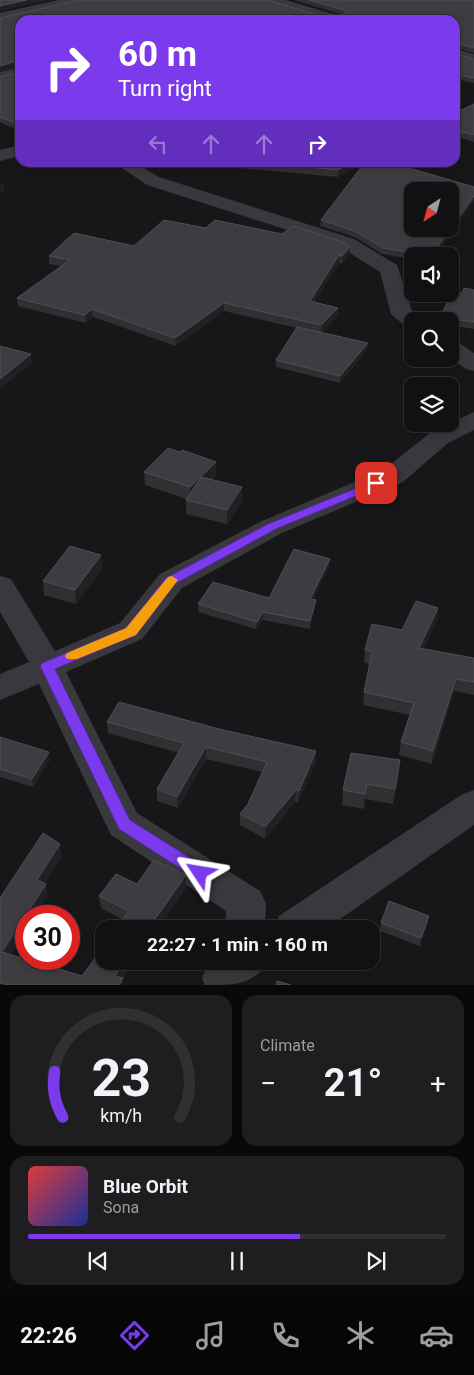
<!DOCTYPE html>
<meta charset="utf-8">
<style>
body{margin:0;font-family:Roboto,sans-serif;background:#1e1e20;color:#f1f3f6;height:100vh;display:flex;flex-direction:column;font-size:19px;white-space:nowrap}
*{box-sizing:border-box;margin:0}
p{font-size:16px;color:#9c9d9f}
.icon{flex:none;width:28px;height:28px;fill:none;stroke:currentColor;stroke-width:2;stroke-linecap:round;stroke-linejoin:round}
.map{position:relative;height:985px;overflow:hidden}
.sheet{display:flex;flex-direction:column;gap:10px;padding:10px;background:#09090a;flex:1}
.sheet>*{flex:none}
.top-card{position:absolute;left:15px;top:15px;width:445px;height:152px;border-radius:15px;box-shadow:0 2px 8px #0003,0 0 0 1px #303032;background:#7c3aed;color:#fff;overflow:hidden}
.needle{width:32px;rotate:216deg}
.buttons{position:absolute;left:404px;top:182px;display:grid;gap:10px}
.buttons a{display:grid;place-items:center;width:55px;height:55px;border-radius:10px;background:#111012;box-shadow:0 2px 8px #0003,0 0 0 1px #303032;font-size:25px}
.speed{position:absolute;left:15px;top:905px;display:flex;gap:10px;font-size:25px;font-weight:700;text-align:center}
.speed>*{display:grid;place-content:center;width:65px;height:65px;border-radius:50%;background:#111012;box-shadow:0 2px 8px #0003,0 0 0 1px #303032;line-height:1}
.speed .limit{border:8px solid #d22;background:#fff;color:#111}
.pin{position:absolute;display:grid;place-items:center;width:42px;height:42px;color:#fff;margin:-21px;border-radius:10px;box-shadow:0 2px 8px #0006}
.me{position:absolute;width:55px;margin:-28px;rotate:303deg;stroke-linejoin:round;filter:drop-shadow(0 0 4px #0008)}
.turn{display:flex;align-items:center;gap:18px;height:105px;padding:0 20px;font-size:22px}
.turn .icon{width:65px;height:65px;stroke-width:2.5}
.turn b{display:block;font-size:35px;line-height:42px}
.lanes{display:flex;align-items:center;height:48px;padding:0 20px;background:#0003;justify-content:center;gap:25px;direction:ltr}
.lanes .off{opacity:.35}
.big{font-size:38px;font-weight:700;line-height:1.1}
.sheet .tile{flex:1;display:flex;flex-direction:column;justify-content:center;gap:8px;min-width:0;padding:0 18px;border-radius:15px;background:#1e1e20}
.sheet .dial{align-items:center;gap:0}
.dial svg{height:130px;overflow:visible;fill:none;stroke:#303032;stroke-width:7;stroke-linecap:round;text-anchor:middle}
.dial text{fill:#f1f3f6;stroke:none}
.song{display:flex;align-items:center;gap:15px}
.cover{width:60px;height:60px;border-radius:8px;background:linear-gradient(135deg,hsl(0 70% 55%),hsl(230 70% 35%))}
.played{height:5px;border-radius:2px;background:linear-gradient(90deg,#7c3aed 65%,#303032 65%)}
.keys{display:flex;justify-content:space-around;direction:ltr}
.heat{display:flex;justify-content:space-between;align-items:center;font-size:28px;direction:ltr}
.sheet .tiles{flex:1;display:grid;gap:10px;grid-template-columns:1fr 1fr}
.tile:last-child{grid-column:span 2}
.trip{position:absolute;left:95px;top:920px;width:285px;height:50px;border-radius:15px;background:#111012;box-shadow:0 2px 8px #0003,0 0 0 1px #303032;font-weight:700;line-height:50px;text-align:center}
.tab-bar{display:flex;height:80px;justify-content:space-around;align-items:center;background:#070607;color:#9c9d9f}
.tab-bar .icon{width:35px;height:35px}
.tab-bar .selected{color:#7c3aed}
.tab-bar b{font-size:22px;color:#f1f3f6}
.map>svg:first-child{display:block}
</style>
<div class="map">
<svg width="474" height="985" viewBox="0 0 474 985">
<rect width="100%" height="100%" fill="#171618"/>
<g fill="none" stroke-linecap="round" stroke-linejoin="round">
<!-- minor -->
<path fill="#38383d" fill-rule="evenodd" d="M58,0H81L80,3L0,21V13Z
M266,0H286L343,17L345,20H324L267,3Z
M455,49L474,54V63L455,58Z
M20,67V76L0,82V72Z
M20,145V156L0,161V150Z
M113,162H134L159,177L354,239L397,265L412,311L424,321H412V328L405,326L391,314L380,272L340,247L147,185Z
M450,340L458,342L474,353V371L466,369L450,358Z
M474,412V430L448,443L403,482L282,533L182,588L142,639L66,672L137,813L260,891L266,903L265,929H225L226,911L111,835L39,684L0,700V674L29,662L0,612V576L11,579L55,651L120,623L160,574L262,521L383,470L430,433Z
M474,790V825L326,929H273L279,916L461,795Z
M213,961H268C254,985 234,985 205,985L202,978L208,964Z"/>
</g>
<!-- wall -->
<path fill="#303033" d="M293,0H474V53L455,48V20H20V66L0,71V18L324,17L344,15Z
M455,54L474,59V83L455,79Z
M20,72V131L0,122V77Z
M474,104V142L455,136V113Z
M236,162H364L338,177L239,168V163Z
M474,187V201L435,256H412V259L382,254L355,237L320,226L321,220Z
M206,228L349,255L342,263H339L314,302L338,316L321,333L367,350L340,383L276,367V360L297,328L224,311L176,346L93,317L86,323L18,306L17,298L61,266L49,264V256L134,246Z
M474,290V329L460,327L450,336V321Z
M180,452L216,462V475L212,480L242,501L227,524L186,514V499L145,485L144,472Z
M101,555L102,569L76,604L44,595L43,581Z
M329,567L313,599L315,608L310,629L263,620L256,629L198,612V604L269,598Z
M438,608L437,620L423,649L474,658V695L454,691L432,764L399,755L401,742L410,715L363,705L364,692L370,664L364,663L365,650L402,630Z
M107,722L219,729L316,751V762L298,802H295L265,839L240,825V814L248,804L262,772L206,759L178,808L157,801V789L179,753L108,733Z
M0,737L50,760L33,787L0,777Z
M399,775L393,804L365,799L364,809L342,805L343,790Z
M137,884L186,888L158,929H116L123,920L101,908L99,896Z
M381,923L427,924L420,946L380,931Z"/>
<!-- shaded-wall -->
<path fill="#212022" d="M27,0H50L0,11V6Z
M20,60V66L0,71V66Z
M352,162H364L338,177V170Z
M4,183V191L0,193V185Z
M474,196V201L435,256H431Z
M350,247L349,255L342,263V256Z
M339,255V263L309,309L310,301Z
M224,303V311L176,346L175,338Z
M338,308V316L321,334V325Z
M92,309L93,317L86,323L85,315Z
M461,320L460,327L450,336V330Z
M368,343L367,350L340,383V376Z
M31,354L32,363L0,389V379Z
M216,462V475L190,501V487Z
M242,487V501L227,524V510Z
M101,555L102,569L76,604L75,590Z
M330,559L329,567L310,607V599Z
M316,600L315,608L310,629V621Z
M438,608L437,620L417,660L419,648Z
M263,612V620L256,629L257,622Z
M456,679L454,691L432,764L433,751Z
M206,747V759L178,808L177,797Z
M316,751V762L298,802L299,791Z
M49,752L50,760L33,787L32,779Z
M400,760L399,775L393,804L395,789Z
M367,784L365,799L364,809L365,794Z
M296,790L295,802L265,839V827Z
M60,844L62,857L39,893L37,880Z
M186,875V888L158,929H148Z
M46,884L48,896L35,916H26V930L4,965L2,952Z
M429,916L427,924L420,946L421,938Z
M125,961H135L123,979V985H119L115,976Z"/>
<!-- building -->
<path fill="#3d3d41" stroke="#4e4e54" fill-rule="evenodd" d="M0,0H27L0,6Z
M79,0H267L324,17L347,15L344,10L309,0H474V48L455,42V20H20V60L0,66V18Z
M455,54L474,59V78L455,74Z
M20,72V125L0,117V77Z
M474,104V135L455,130V113Z
M259,162H352L338,170Z
M365,162H380L409,168L474,187V196L431,256L383,248L355,231L321,220ZM412,191H450V229H412Z
M164,220L206,228L215,220L282,234L293,226L340,241L350,247L342,256L339,255L310,301L338,308L321,325L224,303L175,338L92,309L85,315L17,298L70,260L49,256L74,233L134,246Z
M464,288L474,290V322L461,320L450,330V321H438L453,291L462,293Z
M297,327L368,343L340,376L276,360Z
M0,346L31,354L0,379Z
M168,448L180,452L182,450L216,462L190,487L144,472Z
M201,477L242,487L227,510L186,500Z
M70,546L101,555L75,590L43,581Z
M294,549L330,559L310,599L316,600L310,621L263,612L257,622L198,604L213,582L269,598Z
M416,601L438,608L419,648L474,658V682L456,679L433,751L401,742L414,703L364,692L372,652L365,650L372,624L402,630Z
M119,702L219,729L316,751L299,791L296,790L265,827L240,814L248,804L267,762L206,747L177,797L157,789L184,743L107,722Z
M0,737L49,752L32,779L0,769Z
M351,753L400,760L395,789L367,784L365,794L343,790Z
M43,833L60,844L37,880L46,884L2,952L82,976L104,946V961H125L115,976L123,978L119,985H7L0,983V984V898Z
M154,860L186,875L148,929H116L129,911L99,896L116,874L137,884Z
M389,901L429,916L421,938L381,923Z
M277,981L291,985H276Z"/>
<!-- route -->
<path fill="#7c3aed" stroke="#51269a" d="M376,480L380,481V486L276,529L175,584L136,635L55,669L130,820L206,868L209,873L206,878L200,880L195,878L119,829L40,666L42,663L126,628L166,578L268,524Z"/>
<!-- slow -->
<path fill="#f59e0b" d="M172,576L178,580L136,635L77,659H67L65,656L67,653L126,628L168,577Z"/>
</svg>
<div class="buttons">
<a><svg class="needle" viewBox="-14 -14 28 28"><path d="M0-13l5 13h-10z" fill="#e53935"/><path d="M0 13l5-13h-10z" fill="#9c9d9f"/></svg></a>
<a><svg class="icon" aria-label="sound" viewBox="0 0 24 24"><path d="M4 9h4l5-4v14l-5-4H4zM17 9q2 3 0 6"/></svg></a>
<a><svg class="icon" aria-label="search" viewBox="0 0 24 24"><circle cx="10" cy="10" r="6"/><path d="M15 15l6 6"/></svg></a>
<a><svg class="icon" aria-label="layers" viewBox="0 0 24 24"><path d="M12 4l9 5-9 5-9-5zM3 14l9 5 9-5"/></svg></a>
</div>
<div class="speed"><div class="limit">30</div></div>
<div class="pin" style="left:376px;top:483px;background:#d93025"><svg class="icon" aria-label="arrive" viewBox="0 0 24 24"><path d="M6 21V4h12l-3 4 3 4H6"/></svg></div>
<svg class="me" style="left:200px;top:873px" viewBox="-20 -20 40 40"><path d="M0-17L14 15 0 8-14 15z" fill="#7c3aed" stroke="#fff" stroke-width="4"/></svg>
<div class="trip">22:27 · 1 min · 160 m</div>
<div class="top-card">
<div class="turn"><svg class="icon" aria-label="right" viewBox="0 0 24 24"><path d="M7 20v-9h11M14 6l5 5-5 5"/></svg><div><b>60 m</b>Turn right</div></div>
<div class="lanes"><svg class="icon off" aria-label="left" viewBox="0 0 24 24"><path d="M17 20v-9H6M10 6l-5 5 5 5"/></svg><svg class="icon off" aria-label="ahead" viewBox="0 0 24 24"><path d="M12 20V5M6 11l6-6 6 6"/></svg><svg class="icon off" aria-label="ahead" viewBox="0 0 24 24"><path d="M12 20V5M6 11l6-6 6 6"/></svg><svg class="icon" aria-label="right" viewBox="0 0 24 24"><path d="M7 20v-9h11M14 6l5 5-5 5"/></svg></div>
</div>
</div>
<section class="sheet">
<div class="tiles">
<div class="tile dial"><svg viewBox="0 0 100 80">
<path d="M14 69A42 42 0 1 1 86 69"/>
<path d="M14 69A42 42 0 0 1 9 41" stroke="#7c3aed"/>
<text x="50" y="56" font-size="32" font-weight="700">23</text>
<text x="50" y="72" font-size="11">km/h</text>
</svg></div>
<div class="tile"><p>Climate</p>
<div class="heat"><a>−</a><b class="big">21°</b><a>+</a></div>
</div>
<div class="tile">
<div class="song"><i class="cover"></i><div><b>Blue Orbit</b><p>Sona</p></div></div>
<div class="played"></div>
<div class="keys"><svg class="icon" aria-label="previous" viewBox="0 0 24 24"><path d="M18 5L8 12l10 7zM5 5v14"/></svg><svg class="icon" aria-label="pause" viewBox="0 0 24 24"><path d="M8 5v14M16 5v14"/></svg><svg class="icon" aria-label="next" viewBox="0 0 24 24"><path d="M6 5l10 7-10 7zM19 5v14"/></svg></div>
</div>
</div>
</section>
<nav class="tab-bar">
<b>22:26</b>
<svg class="icon selected" aria-label="directions" viewBox="0 0 24 24"><path d="M12 3l9 9-9 9-9-9zM9 14v-3h6M13 9l2 2-2 2"/></svg>
<svg class="icon" aria-label="music" viewBox="0 0 24 24"><path d="M9 18V5l10-2v13"/><circle cx="6" cy="18" r="3"/><circle cx="16" cy="16" r="3"/></svg>
<svg class="icon" aria-label="phone" viewBox="0 0 24 24"><path d="M5 4h4l2 5-3 2q2 4 5 5l2-3 5 2v4C11 20 4 13 5 4z"/></svg>
<svg class="icon" aria-label="climate" viewBox="0 0 24 24"><path d="M12 3v18M4 7l16 10M4 17L20 7"/></svg>
<svg class="icon" aria-label="car" viewBox="0 0 24 24"><path d="M5 17H2v-5l4-1 3-4h7l3 4 3 1v5h-3M9 17h6M6 11h13"/><circle cx="7" cy="17" r="2"/><circle cx="17" cy="17" r="2"/></svg>
</nav>
